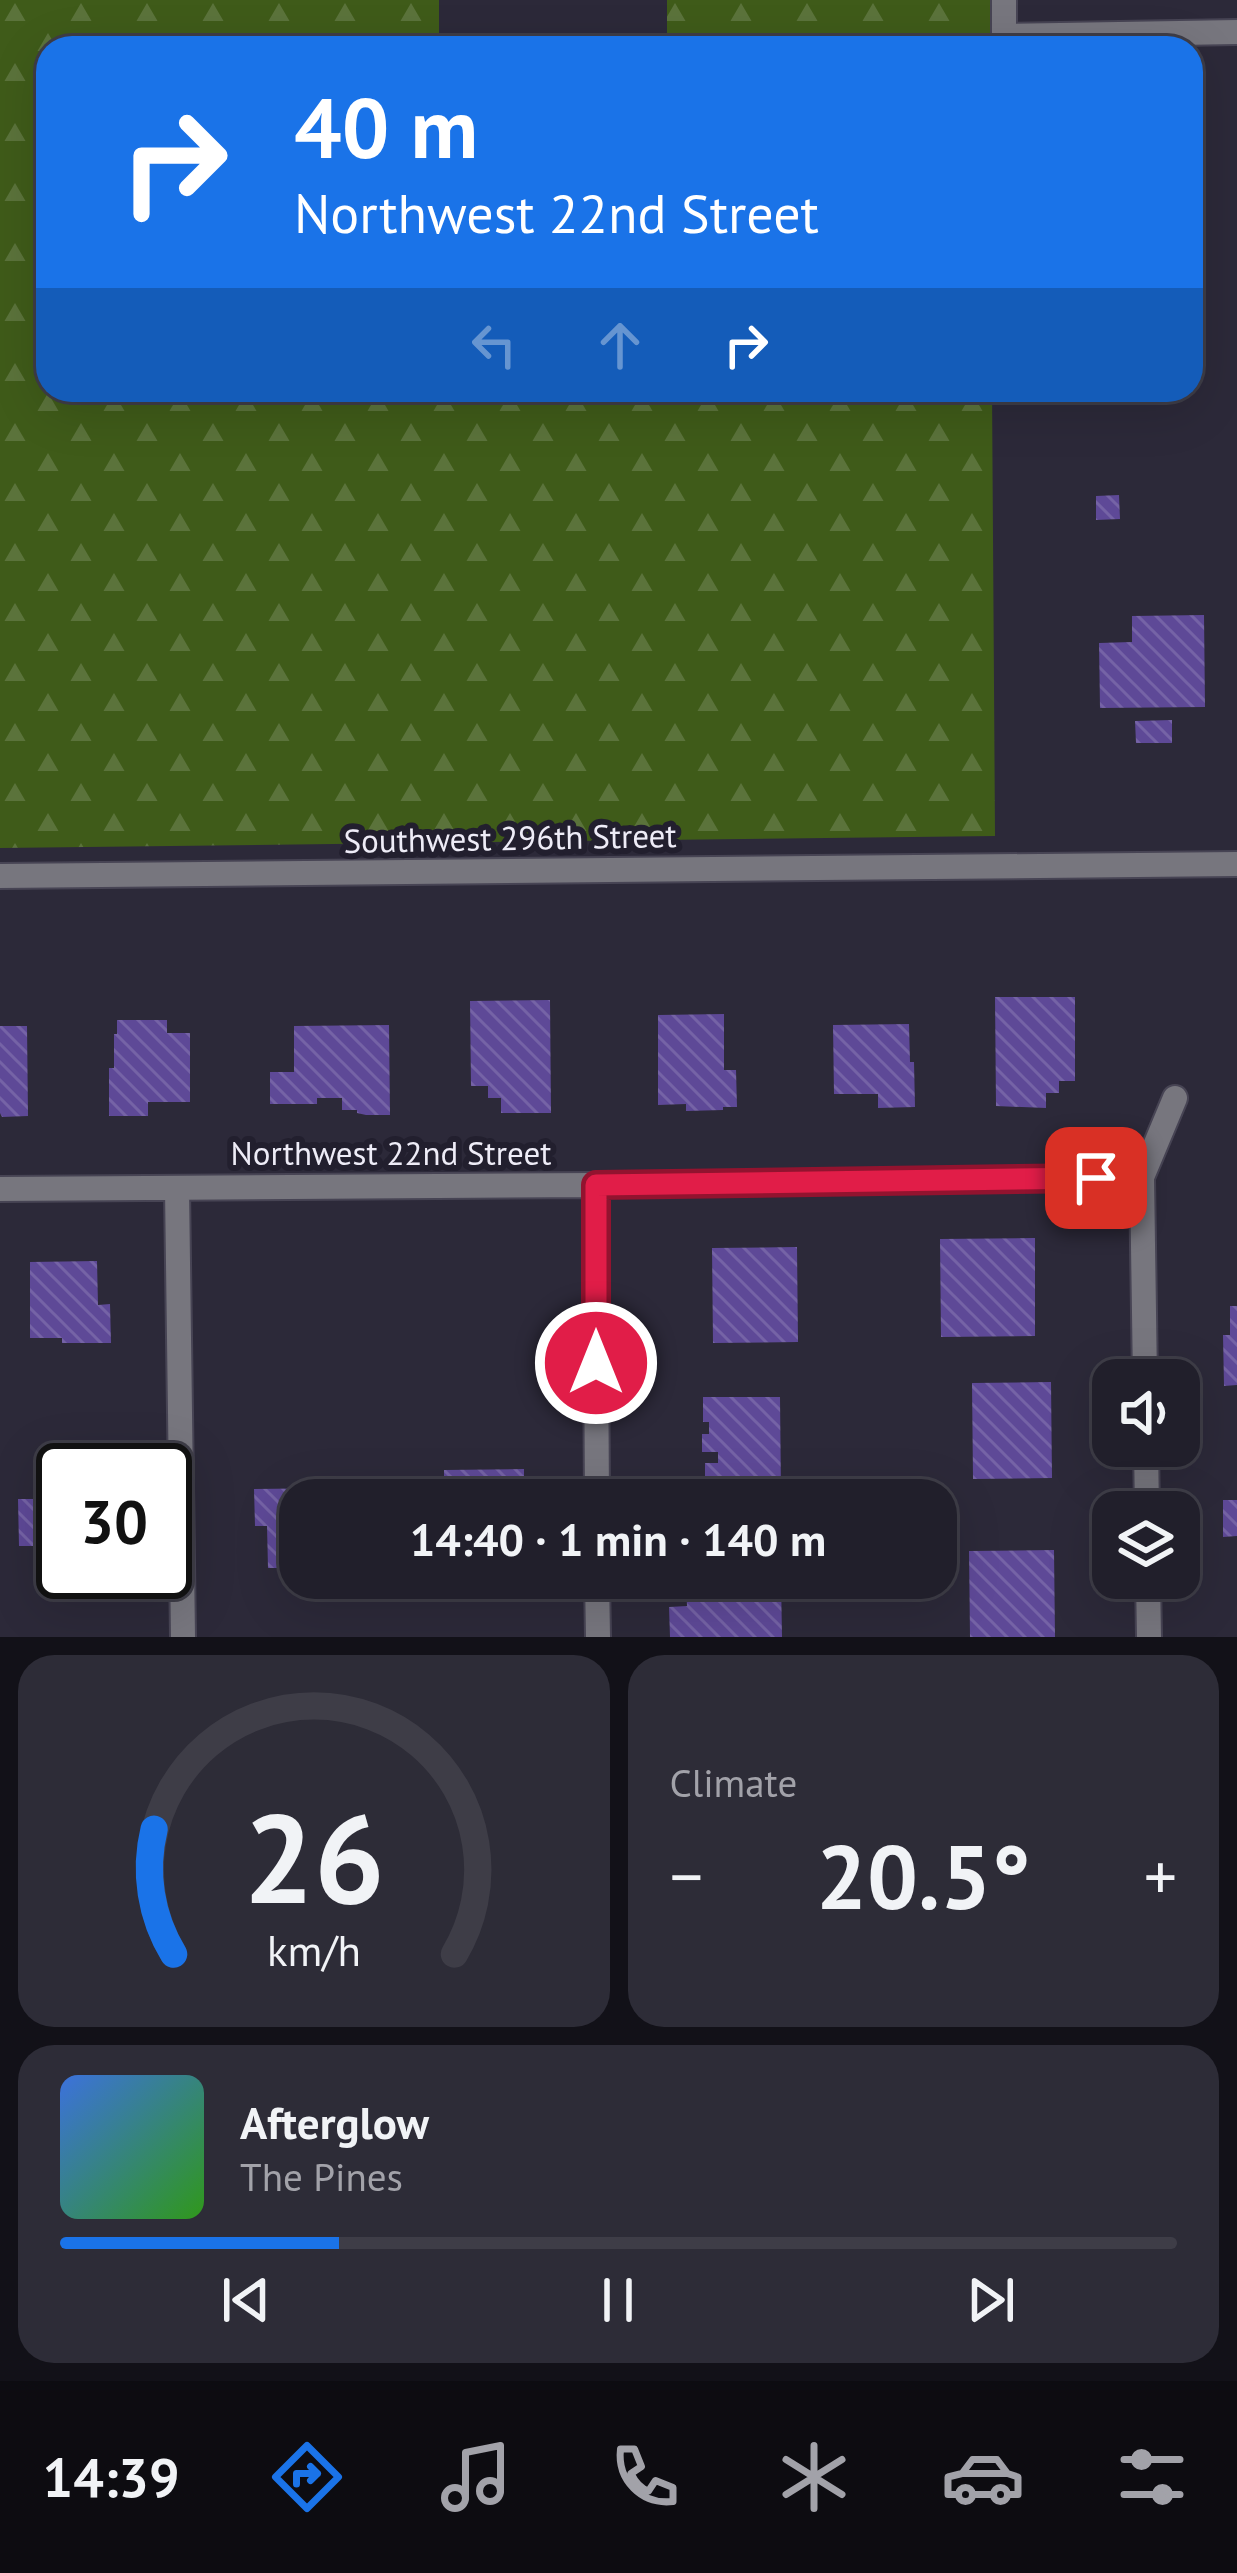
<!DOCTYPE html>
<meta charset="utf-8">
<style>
body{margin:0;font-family:"PT Sans",sans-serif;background:#2d2c37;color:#f1f3f6;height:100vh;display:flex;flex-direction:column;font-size:45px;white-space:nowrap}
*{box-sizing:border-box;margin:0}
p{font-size:39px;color:#a2a2a9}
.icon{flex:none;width:66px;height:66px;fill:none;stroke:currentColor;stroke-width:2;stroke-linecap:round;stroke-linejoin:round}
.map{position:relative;height:1637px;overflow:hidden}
.panel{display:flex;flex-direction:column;gap:18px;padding:18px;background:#121118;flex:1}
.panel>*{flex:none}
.top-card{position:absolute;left:36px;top:36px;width:1167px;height:366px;border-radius:36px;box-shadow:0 12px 48px #0002,0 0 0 3px #3e3d47;background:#1a73e8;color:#fff;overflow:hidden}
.fabs{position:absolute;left:1092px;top:1359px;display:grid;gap:24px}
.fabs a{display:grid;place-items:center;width:108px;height:108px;border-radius:24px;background:#211f2b;box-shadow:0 12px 48px #0002,0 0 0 3px #3e3d47;font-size:60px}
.speed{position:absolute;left:36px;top:1443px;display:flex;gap:24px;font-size:60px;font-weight:700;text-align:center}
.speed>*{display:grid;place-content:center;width:156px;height:156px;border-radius:50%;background:#211f2b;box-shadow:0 12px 48px #0002,0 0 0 3px #3e3d47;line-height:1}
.speed .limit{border:6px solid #111;border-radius:18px;background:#fff;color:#111}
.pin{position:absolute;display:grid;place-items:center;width:102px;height:102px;color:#fff;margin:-51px;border-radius:24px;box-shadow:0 6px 18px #0006}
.me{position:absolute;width:132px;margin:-66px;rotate:0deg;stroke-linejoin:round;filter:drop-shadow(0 0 9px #0008)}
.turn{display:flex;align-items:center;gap:42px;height:252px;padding:0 60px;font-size:54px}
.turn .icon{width:156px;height:156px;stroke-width:2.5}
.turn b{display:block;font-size:84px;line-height:102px}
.lanes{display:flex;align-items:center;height:114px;padding:0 60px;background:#0003;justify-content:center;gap:60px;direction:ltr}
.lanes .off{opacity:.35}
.big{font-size:90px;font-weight:700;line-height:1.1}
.panel .card{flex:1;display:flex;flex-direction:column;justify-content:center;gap:18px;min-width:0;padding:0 42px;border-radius:36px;background:#2d2c37}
.panel .dial{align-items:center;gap:0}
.dial svg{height:312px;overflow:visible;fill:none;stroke:#3e3d47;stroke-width:7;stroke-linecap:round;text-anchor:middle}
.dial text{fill:#f1f3f6;stroke:none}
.song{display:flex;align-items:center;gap:36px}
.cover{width:144px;height:144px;border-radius:18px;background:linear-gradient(135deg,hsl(220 70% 55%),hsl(110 70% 35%))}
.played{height:12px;border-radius:6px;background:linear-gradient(90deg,#1a73e8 25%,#3e3d47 25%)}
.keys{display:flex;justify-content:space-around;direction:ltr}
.heat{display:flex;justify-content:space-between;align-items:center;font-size:66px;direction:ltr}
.panel .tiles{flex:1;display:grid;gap:18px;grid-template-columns:1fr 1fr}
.card:last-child{grid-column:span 2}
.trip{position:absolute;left:279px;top:1479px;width:678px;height:120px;border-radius:36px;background:#211f2b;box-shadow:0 12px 48px #0002,0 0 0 3px #3e3d47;font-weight:700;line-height:120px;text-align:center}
.tab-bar{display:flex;height:192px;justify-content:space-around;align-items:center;background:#0d0c11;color:#a2a2a9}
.tab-bar .icon{width:84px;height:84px}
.tab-bar .current{color:#1a73e8}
.tab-bar b{font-size:54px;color:#f1f3f6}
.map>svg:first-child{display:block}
</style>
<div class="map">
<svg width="1237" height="1637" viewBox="0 0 1237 1637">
<defs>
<pattern id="forest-firs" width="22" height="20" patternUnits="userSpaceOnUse" patternTransform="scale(3)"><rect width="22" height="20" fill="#3f5b19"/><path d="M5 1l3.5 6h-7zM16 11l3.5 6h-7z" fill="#5b733b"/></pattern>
<pattern id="building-back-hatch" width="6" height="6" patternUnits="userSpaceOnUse" patternTransform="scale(3)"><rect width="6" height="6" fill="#5e4997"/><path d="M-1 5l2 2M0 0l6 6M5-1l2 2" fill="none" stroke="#7563a6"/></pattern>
</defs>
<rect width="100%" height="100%" fill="#2c2939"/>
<!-- forest -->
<path fill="url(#forest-firs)" d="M0,0H439V48H48V390H442L443,405L670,394V390H992L995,836L0,848Z
M667,0H990V48H667Z"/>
<!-- building -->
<path fill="url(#building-back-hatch)" d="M1191,127H1199V162H1191Z
M1119,495L1120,519L1096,520V496Z
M1204,615L1205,707L1100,708L1099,643L1132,642V616Z
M1172,720V743H1136L1135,721Z
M995,997H1075V1081H1059V1093H1046V1108L996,1106Z
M550,1000L551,1113H501V1098H488V1086H471L470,1001Z
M724,1014V1070H736L737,1107H723V1110L686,1111V1104L658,1105V1015Z
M117,1020H167V1033H190V1102H148V1116H109V1068H114V1034H117Z
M909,1024L910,1062H914L915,1107L878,1108V1094H834L833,1025Z
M389,1025L390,1115H366L357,1113V1110H342V1098H317V1104H270V1072H294V1026Z
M0,1026H27L28,1116L2,1117L0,1113Z
M1035,1238V1336L941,1337L940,1239Z
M797,1247L798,1342L713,1343L712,1248Z
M97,1261L98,1305L110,1304L111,1343H62V1338H30V1262Z
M1230,1306H1237V1385L1224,1386L1223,1335H1230Z
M1051,1382L1052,1478L973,1479L972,1383Z
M703,1397H780L781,1493L705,1494V1463H718V1452H702V1434H709V1422H703Z
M524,1469V1500H444V1470Z
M337,1488V1496H351V1500H300V1568H268L267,1526H255L254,1489Z
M63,1490V1566L33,1567V1546H19L18,1499H33V1491Z
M1223,1500H1237V1536L1223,1537Z
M1054,1550L1055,1637H970L969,1551Z
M781,1578L782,1637H670L669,1607L687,1606L686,1579Z"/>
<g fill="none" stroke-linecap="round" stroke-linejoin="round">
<defs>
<path id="minor" d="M1004,0V36L1237,32
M595,1185L597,1500
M177,1188L183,1637
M0,1189L595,1185L1142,1177
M1145,1380L1142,1177L1175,1098
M1146,1446L1147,1512
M597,1578L598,1637
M1148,1578L1149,1637"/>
<path id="tertiary" d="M0,876L1237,864"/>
</defs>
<!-- minor casing -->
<use href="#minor" stroke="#474454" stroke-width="28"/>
<!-- tertiary casing -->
<use href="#tertiary" stroke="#474454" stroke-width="28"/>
<!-- minor -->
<use href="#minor" stroke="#77767e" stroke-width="24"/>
<!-- tertiary -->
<use href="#tertiary" stroke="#77767e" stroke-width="24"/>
</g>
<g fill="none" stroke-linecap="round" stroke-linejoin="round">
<defs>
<path id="route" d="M596,1363V1185L1096,1178"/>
</defs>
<!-- route casing -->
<use href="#route" stroke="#92132f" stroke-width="30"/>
<!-- route -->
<use href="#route" stroke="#e11d48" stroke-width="21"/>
</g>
<g text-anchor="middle" stroke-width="12" stroke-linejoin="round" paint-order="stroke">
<!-- street labels -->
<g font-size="33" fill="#eeecf7" stroke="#221f2e">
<text transform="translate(510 838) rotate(-1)" y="12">Southwest 296th Street</text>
<text x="391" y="1165">Northwest 22nd Street</text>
</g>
</g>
</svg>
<div class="fabs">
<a><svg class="icon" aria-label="sound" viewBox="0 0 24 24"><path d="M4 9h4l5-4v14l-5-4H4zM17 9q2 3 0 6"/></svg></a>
<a><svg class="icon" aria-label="layers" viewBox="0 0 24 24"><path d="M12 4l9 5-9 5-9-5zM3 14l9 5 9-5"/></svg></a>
</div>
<div class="speed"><div class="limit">30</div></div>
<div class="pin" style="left:1096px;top:1178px;background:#d93025"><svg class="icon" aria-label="arrive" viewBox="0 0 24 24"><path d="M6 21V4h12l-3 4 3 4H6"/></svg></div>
<svg class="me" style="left:596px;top:1363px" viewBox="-20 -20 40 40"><circle r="17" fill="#e11d48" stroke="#fff" stroke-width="3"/><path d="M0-11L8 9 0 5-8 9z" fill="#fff"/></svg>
<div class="trip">14:40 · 1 min · 140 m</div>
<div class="top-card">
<div class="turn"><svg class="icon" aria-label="right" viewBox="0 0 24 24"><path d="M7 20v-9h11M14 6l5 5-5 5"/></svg><div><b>40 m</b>Northwest 22nd Street</div></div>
<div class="lanes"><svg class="icon off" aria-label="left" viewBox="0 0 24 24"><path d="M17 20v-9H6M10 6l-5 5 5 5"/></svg><svg class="icon off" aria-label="ahead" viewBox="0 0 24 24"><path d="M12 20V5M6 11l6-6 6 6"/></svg><svg class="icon" aria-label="right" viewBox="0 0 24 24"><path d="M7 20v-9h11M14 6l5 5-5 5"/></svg></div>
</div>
</div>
<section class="panel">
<div class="tiles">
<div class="card dial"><svg viewBox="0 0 100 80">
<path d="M14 69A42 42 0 1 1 86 69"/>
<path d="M14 69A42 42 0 0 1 9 37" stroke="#1a73e8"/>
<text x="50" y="56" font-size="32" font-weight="700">26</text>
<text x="50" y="72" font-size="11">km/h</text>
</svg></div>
<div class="card"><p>Climate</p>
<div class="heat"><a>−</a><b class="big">20.5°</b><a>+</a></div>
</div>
<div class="card">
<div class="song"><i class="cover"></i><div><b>Afterglow</b><p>The Pines</p></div></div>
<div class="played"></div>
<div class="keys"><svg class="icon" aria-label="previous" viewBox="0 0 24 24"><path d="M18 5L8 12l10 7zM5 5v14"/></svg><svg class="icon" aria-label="pause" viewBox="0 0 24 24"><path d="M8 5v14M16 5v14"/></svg><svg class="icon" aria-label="next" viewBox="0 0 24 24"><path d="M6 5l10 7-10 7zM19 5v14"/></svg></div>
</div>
</div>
</section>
<nav class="tab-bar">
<b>14:39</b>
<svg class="icon current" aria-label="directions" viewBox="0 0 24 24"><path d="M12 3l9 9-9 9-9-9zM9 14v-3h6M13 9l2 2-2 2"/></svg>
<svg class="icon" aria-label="music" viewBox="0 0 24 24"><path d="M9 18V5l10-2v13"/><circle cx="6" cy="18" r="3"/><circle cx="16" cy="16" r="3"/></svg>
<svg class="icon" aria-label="phone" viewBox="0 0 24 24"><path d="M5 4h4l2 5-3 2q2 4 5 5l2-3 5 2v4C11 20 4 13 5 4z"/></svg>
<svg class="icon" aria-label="climate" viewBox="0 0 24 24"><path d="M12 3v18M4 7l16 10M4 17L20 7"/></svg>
<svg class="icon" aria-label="car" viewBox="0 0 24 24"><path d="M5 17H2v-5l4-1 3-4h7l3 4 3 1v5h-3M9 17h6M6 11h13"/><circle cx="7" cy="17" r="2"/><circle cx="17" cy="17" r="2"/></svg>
<svg class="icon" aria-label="filters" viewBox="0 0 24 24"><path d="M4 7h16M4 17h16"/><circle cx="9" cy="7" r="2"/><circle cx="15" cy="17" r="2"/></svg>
</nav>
